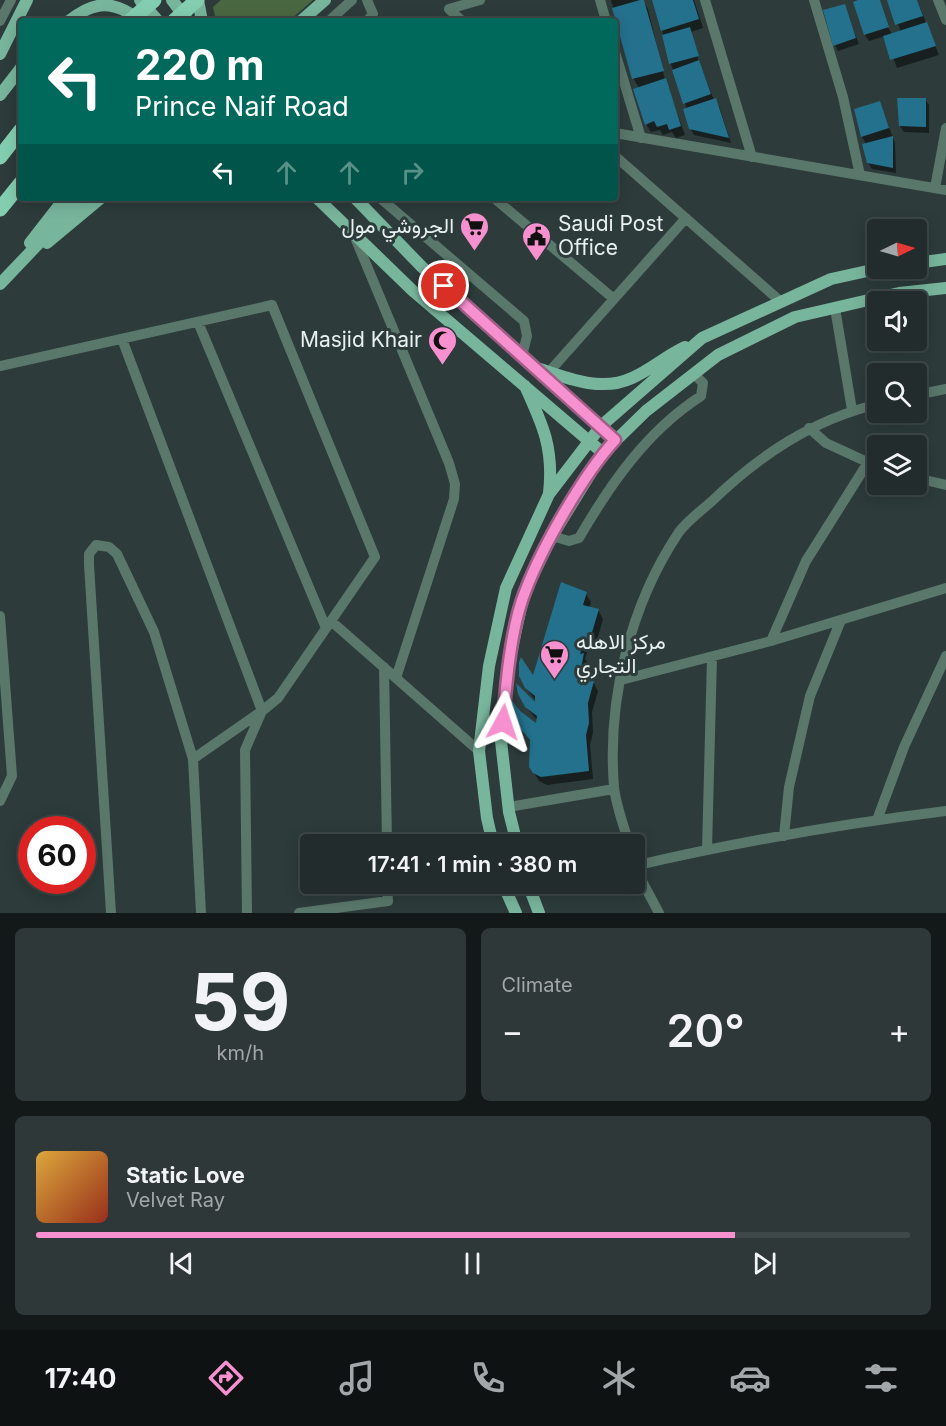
<!DOCTYPE html>
<meta charset="utf-8">
<style>
body{margin:0;font-family:Inter,Vazirmatn,sans-serif;background:#2e3838;color:#f1f3f6;height:100vh;display:flex;flex-direction:column;font-size:22px;white-space:nowrap}
*{box-sizing:border-box;margin:0}
p{font-size:20px;color:#a2a7a9}
.icon{flex:none;width:33px;height:33px;fill:none;stroke:currentColor;stroke-width:2;stroke-linecap:round;stroke-linejoin:round}
.map{position:relative;height:913px;overflow:hidden}
.details{display:flex;flex-direction:column;gap:15px;padding:15px;background:#131818;flex:1}
.details>*{flex:none}
.banner{position:absolute;left:18px;top:18px;width:600px;height:183px;border-radius:6px;box-shadow:0 3px 15px #0003,0 0 0 2px #3f4848;background:#00695c;color:#fff;overflow:hidden}
.needle{width:39px;rotate:85deg}
.buttons{position:absolute;left:867px;top:219px;display:grid;gap:12px}
.buttons a{display:grid;place-items:center;width:60px;height:60px;border-radius:6px;background:#222c2c;box-shadow:0 3px 15px #0003,0 0 0 2px #3f4848;font-size:30px}
.speed{position:absolute;left:18px;top:816px;display:flex;gap:12px;font-size:30px;font-weight:700;text-align:center}
.speed>*{display:grid;place-content:center;width:78px;height:78px;border-radius:50%;background:#222c2c;box-shadow:0 3px 15px #0003,0 0 0 2px #3f4848;line-height:1}
.speed .limit{border:9px solid #d22;background:#fff;color:#111}
.pin{position:absolute;display:grid;place-items:center;width:51px;height:51px;color:#fff;margin:-26px;border:3px solid #fff;border-radius:50%;box-shadow:0 2px 6px #0007}
.me{position:absolute;width:66px;margin:-33px;rotate:5deg;stroke-linejoin:round;filter:drop-shadow(0 0 4px #0008)}
.turn{display:flex;align-items:center;gap:21px;height:126px;padding:0 18px;font-size:27px}
.turn .icon{width:78px;height:78px;stroke-width:2.5}
.turn b{display:block;font-size:42px;line-height:51px}
.lanes{display:flex;align-items:center;height:57px;padding:0 18px;background:#0003;justify-content:center;gap:30px;direction:ltr}
.lanes .off{opacity:.35}
.big{font-size:45px;font-weight:600;line-height:1.1}
.details .tile{flex:1;display:flex;flex-direction:column;justify-content:center;gap:9px;min-width:0;padding:0 21px;border-radius:9px;background:#2e3838}
.details .dial{align-items:center;gap:0}
.dial b{font-size:78px;line-height:1}
.song{display:flex;align-items:center;gap:18px}
.cover{width:72px;height:72px;border-radius:9px;background:linear-gradient(135deg,hsl(40 70% 55%),hsl(10 70% 35%))}
.played{height:6px;border-radius:3px;background:linear-gradient(90deg,#f690cf 80%,#3f4848 80%)}
.keys{display:flex;justify-content:space-around;direction:ltr}
.heat{display:flex;justify-content:space-between;align-items:center;font-size:33px;direction:ltr}
.details .tiles{flex:1;display:grid;gap:15px;grid-template-columns:1fr 1fr}
.tile:last-child{grid-column:span 2}
.trip{position:absolute;left:300px;top:834px;width:345px;height:60px;border-radius:6px;background:#222c2c;box-shadow:0 3px 15px #0003,0 0 0 2px #3f4848;font-weight:600;line-height:60px;text-align:center}
.dock{display:flex;height:96px;justify-content:space-around;align-items:center;background:#0e1212;color:#a2a7a9}
.dock .icon{width:42px;height:42px}
.dock .active{color:#f690cf}
.dock b{font-size:27px;color:#f1f3f6}
.map>svg:first-child{display:block}
</style>
<div class="map">
<svg width="946" height="913" viewBox="0 0 946 913">
<rect width="100%" height="100%" fill="#2d3b3b"/>
<!-- green -->
<path fill="#496740" d="M221,0H313L289,21H216L213,7Z"/>
<!-- shadow -->
<path fill="#0007" d="M611,0H643L648,9L665,80L685,135L676,138L672,132L663,135L660,130L651,132L646,124L639,88L633,78Z
M654,0H694L703,28L691,32L699,62L714,100L719,106L731,143L694,135L690,128L687,109L671,64Z
M863,0H879L884,21L892,34L901,32L889,0H917L939,55L897,68L885,36L869,41L865,35L855,2Z
M844,6L859,44L838,51L835,45Z
M925,99L929,105V133L904,132L900,126Z
M879,102L895,143L896,173L872,169L868,163L866,144L862,137Z
M586,594L591,602L589,608L598,610L603,619L595,647L589,646L585,659L588,663L585,678L593,682L598,691L592,712L593,733L590,745L593,779L547,785L539,781L530,766L531,742L519,725V712L538,726V721L526,707L536,705V701L526,688Z"/>
<!-- building -->
<path fill="#23718d" d="M640,0H644L664,71L632,79L612,8Z
M652,0H693L699,19L661,31Z
M858,0H880L889,27L864,35L853,2Z
M887,0H917L923,16L895,25Z
M845,4L856,38L833,46L823,10Z
M927,22L936,46L890,60L883,36Z
M690,27L699,56L669,64L662,35Z
M699,60L711,94L683,104L672,70Z
M666,78L681,126L669,130L667,124L657,127L654,121L645,125L633,89Z
M716,98L729,138L689,129L683,109Z
M897,98H926V127L899,126Z
M880,101L889,128L861,137L854,109Z
M893,136V168L867,163L862,144Z
M561,582L587,592L583,605L599,609L590,639L585,638L580,654L584,653L580,674L594,681L588,703L589,723L586,735L589,771L541,777L533,773L529,767L530,740L518,726L511,699L520,711L536,723L537,716L525,707L518,694L516,683L535,702V696L525,688L519,676V662L521,657L533,675Z"/>
<g fill="none" stroke-linecap="round" stroke-linejoin="round">
<!-- minor -->
<path stroke="#5a776b" stroke-width="10" d="M367,0L373,14L367,21
M600,0L606,21
M705,0L752,157
M814,0L843,97L860,175
M938,0L946,20
M0,21L11,0
M329,21L352,0
M462,21L449,9L480,0
M615,52L641,138
M615,133L946,190
M615,156L780,301
M935,188L946,128
M380,198L524,321L527,336L522,356
M494,198L614,299
M354,235L449,463L455,484L454,499L396,678
M835,308L852,410
M198,322L326,628
M122,339L262,711L193,759
M0,366L272,305L375,557L278,698L262,711L245,750L247,913
M549,372L686,218
M916,395L946,389
M809,428L826,443L878,467
M916,478L946,485
M552,536L569,541L579,538C611,483 647,431 701,396L703,383L694,374
M0,616L12,776L0,801
M331,621L479,751
M771,641L946,588
M384,667L387,844
M621,680L771,641L806,561L867,464
M508,807L614,789
M877,820L904,747L946,656
M784,836L789,787L810,696L841,620
M629,844C624,826 616,806 614,787C607,700 630,605 679,532C687,521 701,511 712,501C760,455 812,420 878,404
M707,849L712,658
M634,866C737,842 841,824 946,811
M634,866L659,913
M111,913L89,565V554L96,545L109,547L117,554L154,632L193,759L201,913
M299,913L388,901L387,884"/>
<!-- major -->
<path stroke="#78b59d" stroke-width="12" d="M140,0L158,21
M172,0L188,21
M198,0L202,21
M69,21C95,0 114,0 141,21
M301,21L325,0
M0,54L27,0
M0,95L21,68
M317,198L412,290L603,453
M355,198L422,267L615,440
M30,243L65,198
M47,243L101,198
M916,263L946,259
M0,284L82,198
M540,369C569,379 602,392 632,378C650,370 666,356 685,347
M525,386C543,425 554,449 549,493
M493,844L487,818L479,751L489,666L506,588L549,494L601,426L702,338L831,279L881,268
M517,844L509,812L501,741L508,667L524,593L552,536L603,453L646,411L718,355L795,317L899,293L946,288
M503,884L516,913
M528,884L539,913"/>
<!-- highway -->
<path stroke="#83ceb1" stroke-width="15" d="M0,157L21,130
M0,209L21,183"/>
<!-- highway-bridge -->
<path stroke="#83ceb1" stroke-width="15" d="M130,21L154,0
M174,21L197,0"/>
</g>
<g fill="none" stroke-linecap="round" stroke-linejoin="round">
<defs>
<path id="route" d="M444,286L615,440C583,475 542,547 525,592C511,627 506,684 503,722"/>
</defs>
<!-- route casing -->
<use href="#route" stroke="#a05e87" stroke-width="15"/>
<!-- route -->
<use href="#route" stroke="#f690cf" stroke-width="10"/>
</g>
<!-- icons -->
<defs>
<symbol id="supermarket-pin" viewBox="-11 -11 22 30"><path d="M0 17L-7.5 6A9.5 9.5 0 1 1 7.5 6Z" fill="#f690cf" stroke="#2d3b3b"/><path d="M-6-5.5h2.5l.6 2H6L4.5 2H-2.5L-4.4-4H-6ZM-1.5 3.2a1.3 1.3 0 1 0 .1 0ZM3 3.2a1.3 1.3 0 1 0 .1 0Z" fill="#111"/></symbol>
<symbol id="civic-pin" viewBox="-11 -11 22 30"><path d="M0 17L-7.5 6A9.5 9.5 0 1 1 7.5 6Z" fill="#f690cf" stroke="#2d3b3b"/><path d="M-.6-6.5H3V-4.5H.6V-3L4-1V1h2V6H-6V1h2V-1L-.6-3ZM-1.2 2.5V6h2.4V2.5Z" fill="#111"/></symbol>
<symbol id="mosque-pin" viewBox="-11 -11 22 30"><path d="M0 17L-7.5 6A9.5 9.5 0 1 1 7.5 6Z" fill="#f690cf" stroke="#2d3b3b"/><path d="M3.5-4.9A6 6 0 1 0 3.5 4.9A5 5 0 1 1 3.5-4.9Z" fill="#111"/></symbol>
</defs>
<g fill-rule="evenodd">
<use href="#supermarket-pin" x="458" y="210" width="33" height="45"/>
<use href="#civic-pin" x="520" y="220" width="33" height="45"/>
<use href="#mosque-pin" x="426" y="324" width="33" height="45"/>
<use href="#supermarket-pin" x="538" y="638" width="33" height="45"/>
</g>
<g text-anchor="middle" stroke-width="6" stroke-linejoin="round" paint-order="stroke">
<!-- poi labels -->
<g font-size="21" fill="#e8f0f0" stroke="#2d3b3b" text-anchor="start">
<text x="558" y="231">Saudi Post<tspan x="558" dy="24">Office</tspan></text>
<text x="454" y="233" text-anchor="end">الجروشي مول</text>
<text x="422" y="347" text-anchor="end">Masjid Khair</text>
<text x="576" y="649">مركز الاهله<tspan x="576" dy="24">التجاري</tspan></text>
</g>
</g>
</svg>
<div class="buttons">
<a><svg class="needle" viewBox="-14 -14 28 28"><path d="M0-13l5 13h-10z" fill="#e53935"/><path d="M0 13l5-13h-10z" fill="#a2a7a9"/></svg></a>
<a><svg class="icon" aria-label="sound" viewBox="0 0 24 24"><path d="M4 9h4l5-4v14l-5-4H4zM17 9q2 3 0 6"/></svg></a>
<a><svg class="icon" aria-label="search" viewBox="0 0 24 24"><circle cx="10" cy="10" r="6"/><path d="M15 15l6 6"/></svg></a>
<a><svg class="icon" aria-label="layers" viewBox="0 0 24 24"><path d="M12 4l9 5-9 5-9-5zM3 14l9 5 9-5"/></svg></a>
</div>
<div class="speed"><div class="limit">60</div></div>
<div class="pin" style="left:444px;top:286px;background:#d93025"><svg class="icon" aria-label="arrive" viewBox="0 0 24 24"><path d="M6 21V4h12l-3 4 3 4H6"/></svg></div>
<svg class="me" style="left:503px;top:722px" viewBox="-20 -20 40 40"><path d="M0-17L14 15 0 8-14 15z" fill="#f690cf" stroke="#fff" stroke-width="4"/></svg>
<div class="trip">17:41 · 1 min · 380 m</div>
<div class="banner">
<div class="turn"><svg class="icon" aria-label="left" viewBox="0 0 24 24"><path d="M17 20v-9H6M10 6l-5 5 5 5"/></svg><div><b>220 m</b>Prince Naif Road</div></div>
<div class="lanes"><svg class="icon" aria-label="left" viewBox="0 0 24 24"><path d="M17 20v-9H6M10 6l-5 5 5 5"/></svg><svg class="icon off" aria-label="ahead" viewBox="0 0 24 24"><path d="M12 20V5M6 11l6-6 6 6"/></svg><svg class="icon off" aria-label="ahead" viewBox="0 0 24 24"><path d="M12 20V5M6 11l6-6 6 6"/></svg><svg class="icon off" aria-label="right" viewBox="0 0 24 24"><path d="M7 20v-9h11M14 6l5 5-5 5"/></svg></div>
</div>
</div>
<section class="details">
<div class="tiles">
<div class="tile dial"><b>59</b><p>km/h</p></div>
<div class="tile"><p>Climate</p>
<div class="heat"><a>−</a><b class="big">20°</b><a>+</a></div>
</div>
<div class="tile">
<div class="song"><i class="cover"></i><div><b>Static Love</b><p>Velvet Ray</p></div></div>
<div class="played"></div>
<div class="keys"><svg class="icon" aria-label="previous" viewBox="0 0 24 24"><path d="M18 5L8 12l10 7zM5 5v14"/></svg><svg class="icon" aria-label="pause" viewBox="0 0 24 24"><path d="M8 5v14M16 5v14"/></svg><svg class="icon" aria-label="next" viewBox="0 0 24 24"><path d="M6 5l10 7-10 7zM19 5v14"/></svg></div>
</div>
</div>
</section>
<nav class="dock">
<b>17:40</b>
<svg class="icon active" aria-label="directions" viewBox="0 0 24 24"><path d="M12 3l9 9-9 9-9-9zM9 14v-3h6M13 9l2 2-2 2"/></svg>
<svg class="icon" aria-label="music" viewBox="0 0 24 24"><path d="M9 18V5l10-2v13"/><circle cx="6" cy="18" r="3"/><circle cx="16" cy="16" r="3"/></svg>
<svg class="icon" aria-label="phone" viewBox="0 0 24 24"><path d="M5 4h4l2 5-3 2q2 4 5 5l2-3 5 2v4C11 20 4 13 5 4z"/></svg>
<svg class="icon" aria-label="climate" viewBox="0 0 24 24"><path d="M12 3v18M4 7l16 10M4 17L20 7"/></svg>
<svg class="icon" aria-label="car" viewBox="0 0 24 24"><path d="M5 17H2v-5l4-1 3-4h7l3 4 3 1v5h-3M9 17h6M6 11h13"/><circle cx="7" cy="17" r="2"/><circle cx="17" cy="17" r="2"/></svg>
<svg class="icon" aria-label="filters" viewBox="0 0 24 24"><path d="M4 7h16M4 17h16"/><circle cx="9" cy="7" r="2"/><circle cx="15" cy="17" r="2"/></svg>
</nav>
